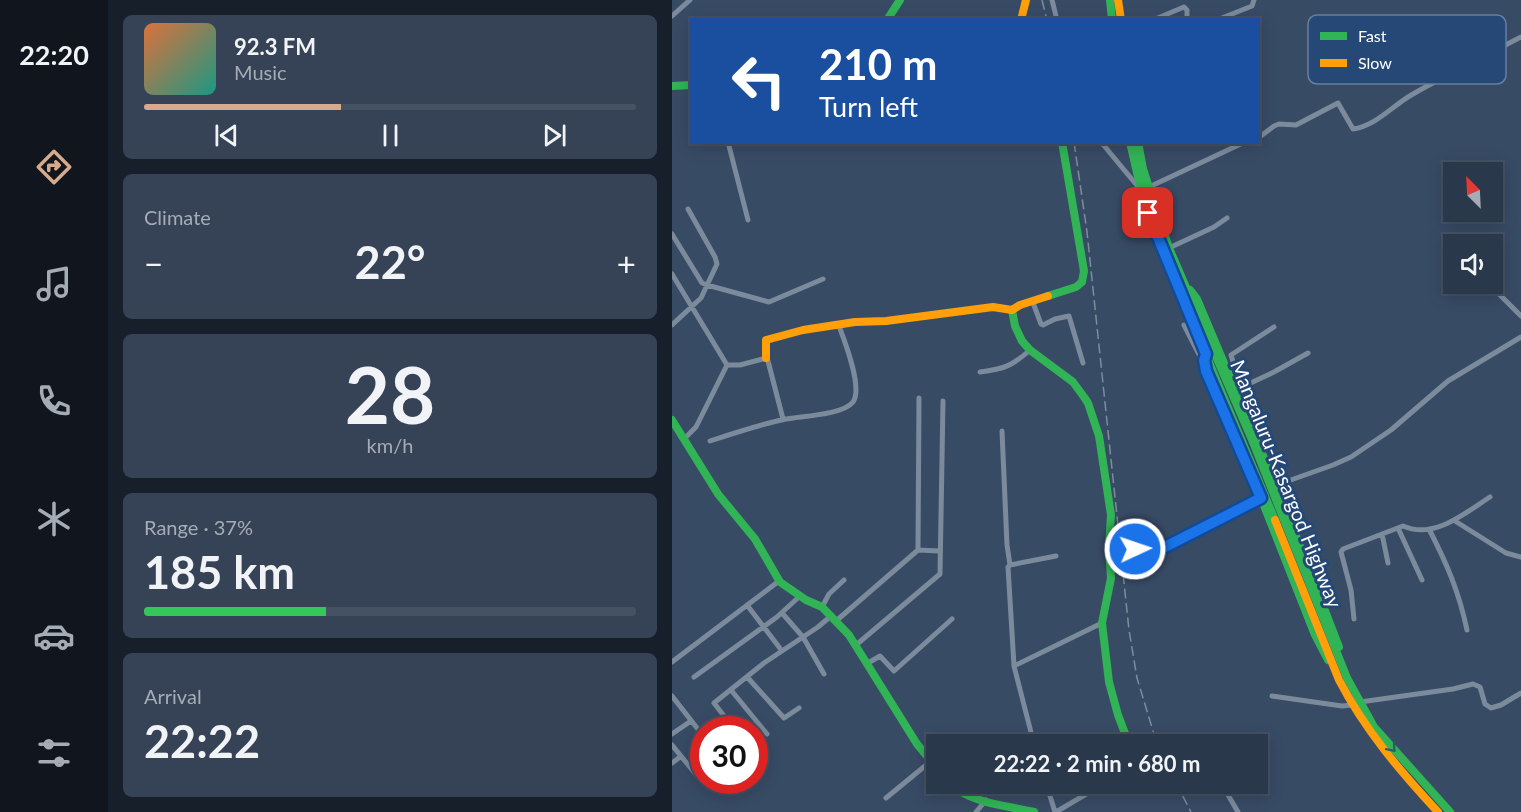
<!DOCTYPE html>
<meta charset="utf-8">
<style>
body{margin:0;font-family:Lato,sans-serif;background:#364356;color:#f1f3f6;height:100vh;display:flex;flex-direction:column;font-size:22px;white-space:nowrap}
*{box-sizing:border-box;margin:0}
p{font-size:20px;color:#a5acb5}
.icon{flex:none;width:33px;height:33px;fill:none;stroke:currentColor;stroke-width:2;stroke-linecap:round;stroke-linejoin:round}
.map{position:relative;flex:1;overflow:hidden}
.panel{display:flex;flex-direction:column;gap:15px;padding:15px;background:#171f2a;width:564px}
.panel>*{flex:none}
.top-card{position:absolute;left:18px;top:18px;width:570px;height:126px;border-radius:0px;box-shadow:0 3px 15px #0003,0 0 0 2px #465264;background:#1a4fa0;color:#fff;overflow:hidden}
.needle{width:39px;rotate:336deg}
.buttons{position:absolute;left:771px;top:162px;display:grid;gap:12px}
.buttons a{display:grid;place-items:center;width:60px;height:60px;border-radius:0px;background:#2a384c;box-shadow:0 3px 15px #0003,0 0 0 2px #465264;font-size:30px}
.speed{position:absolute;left:18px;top:716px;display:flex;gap:12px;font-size:30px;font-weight:700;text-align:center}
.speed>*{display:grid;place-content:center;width:78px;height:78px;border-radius:50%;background:#2a384c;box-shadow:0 3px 15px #0003,0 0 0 2px #465264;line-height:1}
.speed .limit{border:9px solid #d22;background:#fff;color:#111}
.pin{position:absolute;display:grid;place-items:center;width:51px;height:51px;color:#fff;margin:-26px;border-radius:12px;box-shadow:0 3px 9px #0006}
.me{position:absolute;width:66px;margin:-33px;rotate:87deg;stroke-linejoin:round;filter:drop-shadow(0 0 4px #0008)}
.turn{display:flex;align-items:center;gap:21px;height:126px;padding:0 30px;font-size:27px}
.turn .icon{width:78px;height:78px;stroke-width:2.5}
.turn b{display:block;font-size:42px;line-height:51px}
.big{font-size:45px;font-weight:700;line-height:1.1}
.panel .card{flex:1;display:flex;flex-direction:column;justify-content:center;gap:9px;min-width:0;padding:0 21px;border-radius:9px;background:#364356}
.panel .dial{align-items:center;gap:0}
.dial b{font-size:78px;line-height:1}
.song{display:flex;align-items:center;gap:18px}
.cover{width:72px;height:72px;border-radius:9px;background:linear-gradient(135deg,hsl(20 70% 55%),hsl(170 70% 35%))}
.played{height:6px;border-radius:3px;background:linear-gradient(90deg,#d6ab8b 40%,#465264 40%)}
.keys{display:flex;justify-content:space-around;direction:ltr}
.heat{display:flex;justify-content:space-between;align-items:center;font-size:33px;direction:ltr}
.charge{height:9px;border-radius:4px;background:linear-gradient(90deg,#34c759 37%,#465264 0)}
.trip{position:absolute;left:254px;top:734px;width:342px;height:60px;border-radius:0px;background:#2a384c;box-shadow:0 3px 15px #0003,0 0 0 2px #465264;font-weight:700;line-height:60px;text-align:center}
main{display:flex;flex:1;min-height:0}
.tab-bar{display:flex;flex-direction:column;width:108px;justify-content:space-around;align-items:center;background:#11161e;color:#a5acb5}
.tab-bar .icon{width:42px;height:42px}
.tab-bar .current{color:#d6ab8b}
.tab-bar b{font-size:27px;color:#f1f3f6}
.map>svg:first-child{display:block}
</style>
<main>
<nav class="tab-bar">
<b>22:20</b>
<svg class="icon current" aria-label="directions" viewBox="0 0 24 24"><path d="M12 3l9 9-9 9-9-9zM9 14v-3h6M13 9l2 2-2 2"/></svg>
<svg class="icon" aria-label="music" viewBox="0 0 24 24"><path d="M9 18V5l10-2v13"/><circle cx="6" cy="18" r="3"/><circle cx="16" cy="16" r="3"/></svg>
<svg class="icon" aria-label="phone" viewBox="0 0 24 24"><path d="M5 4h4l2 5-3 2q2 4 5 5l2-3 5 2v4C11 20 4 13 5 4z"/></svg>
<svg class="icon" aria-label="climate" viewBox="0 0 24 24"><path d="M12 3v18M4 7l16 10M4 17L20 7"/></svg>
<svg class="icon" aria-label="car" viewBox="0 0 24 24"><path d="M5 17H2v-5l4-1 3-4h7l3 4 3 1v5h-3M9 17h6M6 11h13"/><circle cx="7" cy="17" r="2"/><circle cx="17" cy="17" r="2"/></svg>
<svg class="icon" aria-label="filters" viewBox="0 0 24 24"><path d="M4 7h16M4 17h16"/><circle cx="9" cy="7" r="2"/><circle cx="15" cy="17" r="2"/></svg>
</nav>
<section class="panel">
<div class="card">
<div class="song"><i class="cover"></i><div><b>92.3 FM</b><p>Music</p></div></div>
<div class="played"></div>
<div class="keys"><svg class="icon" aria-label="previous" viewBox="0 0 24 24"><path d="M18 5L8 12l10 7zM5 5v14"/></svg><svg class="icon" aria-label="pause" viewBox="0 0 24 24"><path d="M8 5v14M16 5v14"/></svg><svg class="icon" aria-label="next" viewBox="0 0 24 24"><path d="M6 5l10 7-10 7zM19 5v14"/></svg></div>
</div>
<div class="card"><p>Climate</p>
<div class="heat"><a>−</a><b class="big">22°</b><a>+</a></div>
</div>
<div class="card dial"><b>28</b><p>km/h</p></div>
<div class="card"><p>Range · 37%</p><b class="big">185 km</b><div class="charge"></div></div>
<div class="card"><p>Arrival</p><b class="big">22:22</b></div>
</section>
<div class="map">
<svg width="849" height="812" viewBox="0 0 849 812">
<rect width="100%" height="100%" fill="#384b65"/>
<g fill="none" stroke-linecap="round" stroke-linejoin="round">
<!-- street -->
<path stroke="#7c8b9c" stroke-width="5" d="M380,0L385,20
M0,16L18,0
M481,20L512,7L515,10V20
M545,20L580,6L582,0
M586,138L602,126L607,124L624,125L666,103L681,129C704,126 721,105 741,94C776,74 813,56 849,37
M56,142L76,220
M429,142L468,189
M477,187L573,142
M0,234L30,283L35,285L97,302L151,279
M497,248L542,227L555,218
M0,274L55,365L24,427L12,439
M820,280L826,293L849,316
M360,300L369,324L371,325L383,319L397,316L411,363
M0,325L29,298L45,264L43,257L16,209
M512,325L532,364
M55,365H68L94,358L96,361L111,419
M308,372C332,369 340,366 358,350
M569,387L559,355L602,327
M568,388L602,372L636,353
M330,431L335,545L338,565L336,567L342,666L362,744
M38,441C62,433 89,424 114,419C129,416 171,415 181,402C191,388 173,342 167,326
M602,486L661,465L679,457L719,430L776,381L849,337
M783,521L834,553L849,557
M726,528L750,580
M757,529C775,564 787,592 795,630
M710,534L716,563
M463,549H489L589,498
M246,550L247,398
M338,565L384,556
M75,605L110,651
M150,607L157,594L172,580
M110,613L131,637L152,674
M682,619L679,590L669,552L671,549L731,526C762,540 793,513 818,497
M164,621L246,550L267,551
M184,645L268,574L271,401
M0,662L107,581
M196,663L208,656L222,671L280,619
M342,666L430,623
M22,677L105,617L128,596
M76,678L112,718L127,708
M59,690L95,734
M0,696L32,737
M600,696L670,706L680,705
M688,702L781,689L801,684L808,687L813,704L819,708L829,705L849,693
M62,729L42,703L92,663L146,627L159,616
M0,734L19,721
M0,745L26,777
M0,763L8,757
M374,783L383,812
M549,783L566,812
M214,798L259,761
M304,812L314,800
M384,812L433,783"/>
<!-- fast -->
<path stroke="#30b455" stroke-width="8" d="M438,0L440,20
M215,20L228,0
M0,86L20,85
M458,142L466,177L488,245L603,520
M466,142L471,169L497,248L581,442L675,678L702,727L778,812
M518,290L525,299L616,515L667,647
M376,296L404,287L410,282L412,271L390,142
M340,310L343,326L350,341L358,350L401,382L412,397L416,403L427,436L439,515L437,548L439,578L430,623L437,682L446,715L457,744
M534,354L532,365L534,371L589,498L643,635L656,660
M0,420L46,494L83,539L108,582L134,600L150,607L177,635L245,744L264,767
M277,783C300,804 333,805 362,812"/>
<!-- slow -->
<path stroke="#ff9f0a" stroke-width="8" d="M446,0L449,20
M349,20L354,0
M94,358V340L131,330L183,322L214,321L321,307L340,310L348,305L376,296
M603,520L667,680C693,730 728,771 766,812"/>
<!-- rail -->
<path stroke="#7e8c9c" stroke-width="1.5" stroke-dasharray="10 4.5" stroke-linecap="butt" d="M370,0L375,20
M402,142L415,232L457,630L465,678L485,744
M504,783L519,812"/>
</g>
<!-- one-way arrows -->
<defs><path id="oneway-chevron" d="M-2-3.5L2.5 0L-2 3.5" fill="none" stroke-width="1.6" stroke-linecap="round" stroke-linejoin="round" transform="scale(1.5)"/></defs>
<use stroke="#285e70" href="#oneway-chevron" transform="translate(720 748) rotate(49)"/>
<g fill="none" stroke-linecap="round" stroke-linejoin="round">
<defs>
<path id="route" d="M463,549H489L589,498L534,371L532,360L534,354L476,213"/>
</defs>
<!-- route casing -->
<use href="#route" stroke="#114b97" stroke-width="15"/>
<!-- route -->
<use href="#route" stroke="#1a73e8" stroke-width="10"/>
</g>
<g text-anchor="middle" stroke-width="6" stroke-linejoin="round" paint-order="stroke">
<!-- street labels -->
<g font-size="20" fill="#fff" stroke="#264877">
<text transform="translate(614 484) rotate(68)" y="7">Mangaluru-Kasargod Highway</text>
</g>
</g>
<!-- legend -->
<rect x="636" y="15" width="198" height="69" rx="9" fill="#264877" stroke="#677fa0" stroke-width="1.5"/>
<rect x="648" y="32" width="27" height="8" fill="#30b455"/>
<rect x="648" y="59" width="27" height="8" fill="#ff9f0a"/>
<g font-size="16" fill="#fff">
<text x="686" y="42">Fast</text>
<text x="686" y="69">Slow</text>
</g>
</svg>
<div class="buttons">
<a><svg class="needle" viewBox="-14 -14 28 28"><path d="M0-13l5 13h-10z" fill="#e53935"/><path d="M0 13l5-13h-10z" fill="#a5acb5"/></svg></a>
<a><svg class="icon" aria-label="sound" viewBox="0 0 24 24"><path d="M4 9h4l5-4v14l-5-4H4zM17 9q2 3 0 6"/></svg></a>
</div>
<div class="speed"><div class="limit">30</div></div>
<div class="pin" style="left:476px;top:213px;background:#d93025"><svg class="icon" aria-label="arrive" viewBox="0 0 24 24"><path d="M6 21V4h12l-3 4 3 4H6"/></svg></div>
<svg class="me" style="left:463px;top:549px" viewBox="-20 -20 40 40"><circle r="17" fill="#1a73e8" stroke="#fff" stroke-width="3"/><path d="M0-11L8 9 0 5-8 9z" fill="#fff"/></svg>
<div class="trip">22:22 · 2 min · 680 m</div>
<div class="top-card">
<div class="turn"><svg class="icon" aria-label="left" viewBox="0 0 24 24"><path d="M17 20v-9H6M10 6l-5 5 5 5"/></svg><div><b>210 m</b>Turn left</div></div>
</div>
</div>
</main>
